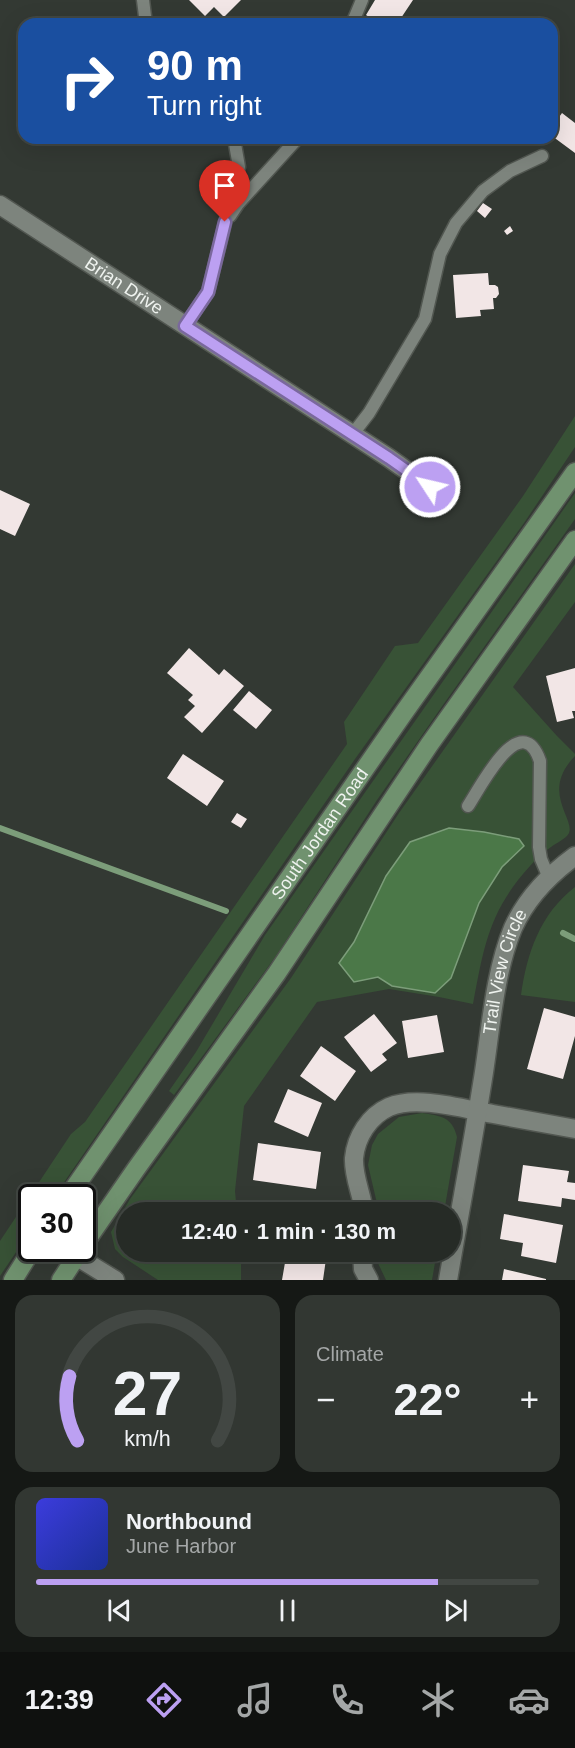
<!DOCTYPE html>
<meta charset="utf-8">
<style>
body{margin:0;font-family:Arial,sans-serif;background:#323732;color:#f1f3f6;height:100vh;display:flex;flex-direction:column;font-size:22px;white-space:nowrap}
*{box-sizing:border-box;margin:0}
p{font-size:20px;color:#a4a7a7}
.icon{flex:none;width:33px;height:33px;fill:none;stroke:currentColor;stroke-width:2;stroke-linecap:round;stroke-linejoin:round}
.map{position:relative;height:1280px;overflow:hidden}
.details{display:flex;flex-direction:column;gap:15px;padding:15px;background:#151815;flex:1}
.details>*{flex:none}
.guide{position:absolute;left:18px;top:18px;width:540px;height:126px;border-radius:18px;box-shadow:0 6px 24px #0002,0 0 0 2px #424743;background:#1a4fa0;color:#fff;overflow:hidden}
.speed{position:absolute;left:18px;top:1184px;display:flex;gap:12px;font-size:30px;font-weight:700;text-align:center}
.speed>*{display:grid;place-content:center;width:78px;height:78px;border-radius:50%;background:#262b26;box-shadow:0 6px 24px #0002,0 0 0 2px #424743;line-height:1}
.speed .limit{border:3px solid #111;border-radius:9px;background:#fff;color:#111}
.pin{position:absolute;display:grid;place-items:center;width:51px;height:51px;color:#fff;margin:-62px -26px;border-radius:50% 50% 50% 0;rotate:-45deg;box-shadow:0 0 6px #0007}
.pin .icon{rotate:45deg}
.me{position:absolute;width:66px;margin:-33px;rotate:305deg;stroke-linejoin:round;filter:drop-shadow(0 0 4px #0008)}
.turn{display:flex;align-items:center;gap:21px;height:126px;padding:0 30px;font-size:27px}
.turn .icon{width:78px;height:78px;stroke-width:2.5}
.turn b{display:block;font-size:42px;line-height:51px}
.big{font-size:45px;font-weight:600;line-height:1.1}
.details .widget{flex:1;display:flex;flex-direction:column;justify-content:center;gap:9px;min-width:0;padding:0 21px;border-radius:18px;background:#323732}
.details .dial{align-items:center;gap:0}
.dial svg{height:156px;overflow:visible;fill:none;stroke:#424743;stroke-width:7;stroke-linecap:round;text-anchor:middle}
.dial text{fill:#f1f3f6;stroke:none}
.song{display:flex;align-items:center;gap:18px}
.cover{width:72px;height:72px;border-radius:9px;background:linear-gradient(135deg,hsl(240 70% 55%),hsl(230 70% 35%))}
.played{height:6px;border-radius:3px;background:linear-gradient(90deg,#bca0f2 80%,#424743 80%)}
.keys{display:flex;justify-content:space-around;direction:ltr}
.heat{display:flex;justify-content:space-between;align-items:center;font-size:33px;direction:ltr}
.details .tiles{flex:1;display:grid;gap:15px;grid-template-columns:1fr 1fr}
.widget:last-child{grid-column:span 2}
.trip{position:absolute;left:116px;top:1202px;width:345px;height:60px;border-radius:30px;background:#262b26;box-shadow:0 6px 24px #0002,0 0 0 2px #424743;font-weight:600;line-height:60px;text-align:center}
.menu{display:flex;height:96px;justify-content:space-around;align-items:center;background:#0f110f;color:#a4a7a7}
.menu .icon{width:42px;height:42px}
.menu .selected{color:#bca0f2}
.menu b{font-size:27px;color:#f1f3f6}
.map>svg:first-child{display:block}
</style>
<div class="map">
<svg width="575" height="1280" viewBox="0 0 575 1280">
<rect width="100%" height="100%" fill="#333933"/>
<!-- green -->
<path fill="#385236" d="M575,416V447L524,523L355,759L54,1197H32L31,1230L0,1276V1241L71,1134L85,1122L347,744L344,722L395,646L418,643L523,496Z
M575,493V519L443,705L377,800L276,956L174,1095L169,1091L196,1052L265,935Z
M575,564V602L513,687L557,736L575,754V756C540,792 575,818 569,833C566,839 556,843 551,847C544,852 536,859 530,866C489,911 484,946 473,1004L439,997L389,989L317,1002L244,1106L235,1191L237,1212H126V1251H241V1280H158L123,1257L115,1249L111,1232L130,1199L291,978L399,813Z
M575,887V1002L521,995C527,953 540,914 575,887Z
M422,1113C440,1116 452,1116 457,1137L444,1212H379L368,1165L372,1145L378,1134L399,1117Z
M376,1251H437L432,1280H386L376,1259Z"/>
<!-- water -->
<path fill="#4b7848" stroke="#7c9d7a" stroke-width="1.5" d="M449,828L484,832L519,839L524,846L502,867L479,903L451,978L435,993L392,986L378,977L354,982L339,963L354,942L386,876L410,842Z"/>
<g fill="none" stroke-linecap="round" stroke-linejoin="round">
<!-- stream -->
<path stroke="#7c9d7a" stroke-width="6" d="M0,828L226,911
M563,933L575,939"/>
</g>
<!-- building -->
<path fill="#f2e6e6" d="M189,0H241L224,17L214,7L205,16Z
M375,0H413L397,24H379L366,15Z
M562,113L575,123V153L552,136V127Z
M483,203L492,209L485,218L477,211Z
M510,226L513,231L507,235L504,231Z
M488,273L489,285H495L498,287L499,294L496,298H493L494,309L480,310L481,316L456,318L453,275Z
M0,490L30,504L15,536L0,529Z
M189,648L219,675L224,669L244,686L202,733L184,717L195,706L188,700L193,695L167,673Z
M575,668V711H572L574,718L557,722L546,676Z
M249,691L272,710L256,729L233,710Z
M183,754L224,781L207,806L167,778Z
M237,813L247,819L241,828L231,822Z
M544,1008L575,1017V1036L563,1079L527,1069Z
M374,1014L397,1043L382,1054L387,1060L371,1072L344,1037Z
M437,1015L444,1052L408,1058L402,1021Z
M321,1046L356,1071L335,1101L300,1076Z
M288,1089L322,1103L308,1137L274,1122Z
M258,1143L321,1152L316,1189L253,1180Z
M523,1165L569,1171L567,1182L575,1183V1200L562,1198L561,1207L518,1201Z
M283,1200L328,1201V1212H283Z
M504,1214L563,1225L556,1263L521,1256L523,1243L500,1239Z
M287,1251L327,1252L323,1280H282Z
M504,1269L546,1279V1280H502Z"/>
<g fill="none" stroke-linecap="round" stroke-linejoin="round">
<defs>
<path id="service" d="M143,0L146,24
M352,24L362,0
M230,216L238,204L298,138
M185,326L208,292L239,167L234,138
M352,435L369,413L425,319L440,254L456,223L483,191L510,171L542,156
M468,806C480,788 521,706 540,761L539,847L541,859L549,878"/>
<g id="minor">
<path id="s1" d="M0,205L389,458L430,487"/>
<path d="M364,1212C362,1194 353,1176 354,1158C356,1137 369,1116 389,1107C417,1095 464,1109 493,1114C521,1119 548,1124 575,1129"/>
<path d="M362,1251L363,1269L369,1280"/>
<path id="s2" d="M448,1280C460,1211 473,1142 484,1072C491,1026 495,971 513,928C526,899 549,875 575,856"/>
</g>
<path id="tertiary" d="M63,1248L115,1280"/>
<g id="secondary">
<path id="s3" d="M68,1197L405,711L575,472"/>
<path d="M82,1247L136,1169L277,973L429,745L575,540"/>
<path d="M13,1280L33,1248"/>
<path d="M61,1280L82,1248"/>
</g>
</defs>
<!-- service casing -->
<use href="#service" stroke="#525751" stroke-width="15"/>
<!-- minor casing -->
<use href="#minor" stroke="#525751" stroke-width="21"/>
<!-- tertiary casing -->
<use href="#tertiary" stroke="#525751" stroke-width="21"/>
<!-- secondary casing -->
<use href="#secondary" stroke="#525751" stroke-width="21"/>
<!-- service -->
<use href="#service" stroke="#7d847d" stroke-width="12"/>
<!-- minor -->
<use href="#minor" stroke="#7d847d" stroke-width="18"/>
<!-- tertiary -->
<use href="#tertiary" stroke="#7d847d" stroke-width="18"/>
<!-- secondary -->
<use href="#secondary" stroke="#70926f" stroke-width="18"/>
</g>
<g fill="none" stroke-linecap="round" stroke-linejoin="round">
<defs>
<path id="route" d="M225,222L208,292L185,326L389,458L430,487"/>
</defs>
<!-- route casing -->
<use href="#route" stroke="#7a689d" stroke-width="15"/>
<!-- route -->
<use href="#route" stroke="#bca0f2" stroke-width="10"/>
</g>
<g text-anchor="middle" stroke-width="6" stroke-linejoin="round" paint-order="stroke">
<!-- street labels -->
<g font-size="18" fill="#eff3ef" stroke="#292f29">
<text dy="6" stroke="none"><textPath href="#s1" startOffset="148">Brian Drive</textPath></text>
<text dy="6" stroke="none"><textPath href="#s3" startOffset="442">South Jordan Road</textPath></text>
<text dy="6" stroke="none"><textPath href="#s2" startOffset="314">Trail View Circle</textPath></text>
</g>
</g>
</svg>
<div class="speed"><div class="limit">30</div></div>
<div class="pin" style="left:225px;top:222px;background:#d93025"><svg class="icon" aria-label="arrive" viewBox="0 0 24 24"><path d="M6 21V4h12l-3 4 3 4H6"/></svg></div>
<svg class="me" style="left:430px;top:487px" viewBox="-20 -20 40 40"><circle r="17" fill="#bca0f2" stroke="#fff" stroke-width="3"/><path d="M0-11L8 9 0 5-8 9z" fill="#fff"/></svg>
<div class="trip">12:40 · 1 min · 130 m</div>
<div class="guide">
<div class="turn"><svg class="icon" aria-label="right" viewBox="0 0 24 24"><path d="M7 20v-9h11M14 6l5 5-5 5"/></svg><div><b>90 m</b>Turn right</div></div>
</div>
</div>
<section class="details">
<div class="tiles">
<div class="widget dial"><svg viewBox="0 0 100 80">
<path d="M14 69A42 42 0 1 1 86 69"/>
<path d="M14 69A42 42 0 0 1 10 36" stroke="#bca0f2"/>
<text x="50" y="56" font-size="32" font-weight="700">27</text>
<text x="50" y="72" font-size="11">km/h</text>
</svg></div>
<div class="widget"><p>Climate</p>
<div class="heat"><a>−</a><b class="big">22°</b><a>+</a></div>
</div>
<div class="widget">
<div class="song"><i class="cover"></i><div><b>Northbound</b><p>June Harbor</p></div></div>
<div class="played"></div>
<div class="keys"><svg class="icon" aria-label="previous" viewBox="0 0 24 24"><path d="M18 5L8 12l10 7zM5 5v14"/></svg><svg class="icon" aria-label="pause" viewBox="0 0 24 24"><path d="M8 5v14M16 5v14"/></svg><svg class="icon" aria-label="next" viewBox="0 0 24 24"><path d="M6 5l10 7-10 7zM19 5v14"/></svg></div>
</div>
</div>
</section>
<nav class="menu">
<b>12:39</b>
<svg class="icon selected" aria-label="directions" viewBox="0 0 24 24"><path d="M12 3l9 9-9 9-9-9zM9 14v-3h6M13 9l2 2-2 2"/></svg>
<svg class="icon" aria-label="music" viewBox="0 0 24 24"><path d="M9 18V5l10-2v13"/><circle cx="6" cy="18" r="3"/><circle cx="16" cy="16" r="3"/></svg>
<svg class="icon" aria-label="phone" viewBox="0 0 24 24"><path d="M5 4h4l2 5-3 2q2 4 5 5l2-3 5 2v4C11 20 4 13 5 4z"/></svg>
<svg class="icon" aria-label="climate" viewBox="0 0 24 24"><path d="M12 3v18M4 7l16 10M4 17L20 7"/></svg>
<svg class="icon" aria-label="car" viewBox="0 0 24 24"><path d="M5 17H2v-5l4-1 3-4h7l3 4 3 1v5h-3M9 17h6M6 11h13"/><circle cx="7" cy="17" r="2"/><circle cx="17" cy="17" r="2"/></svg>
</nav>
